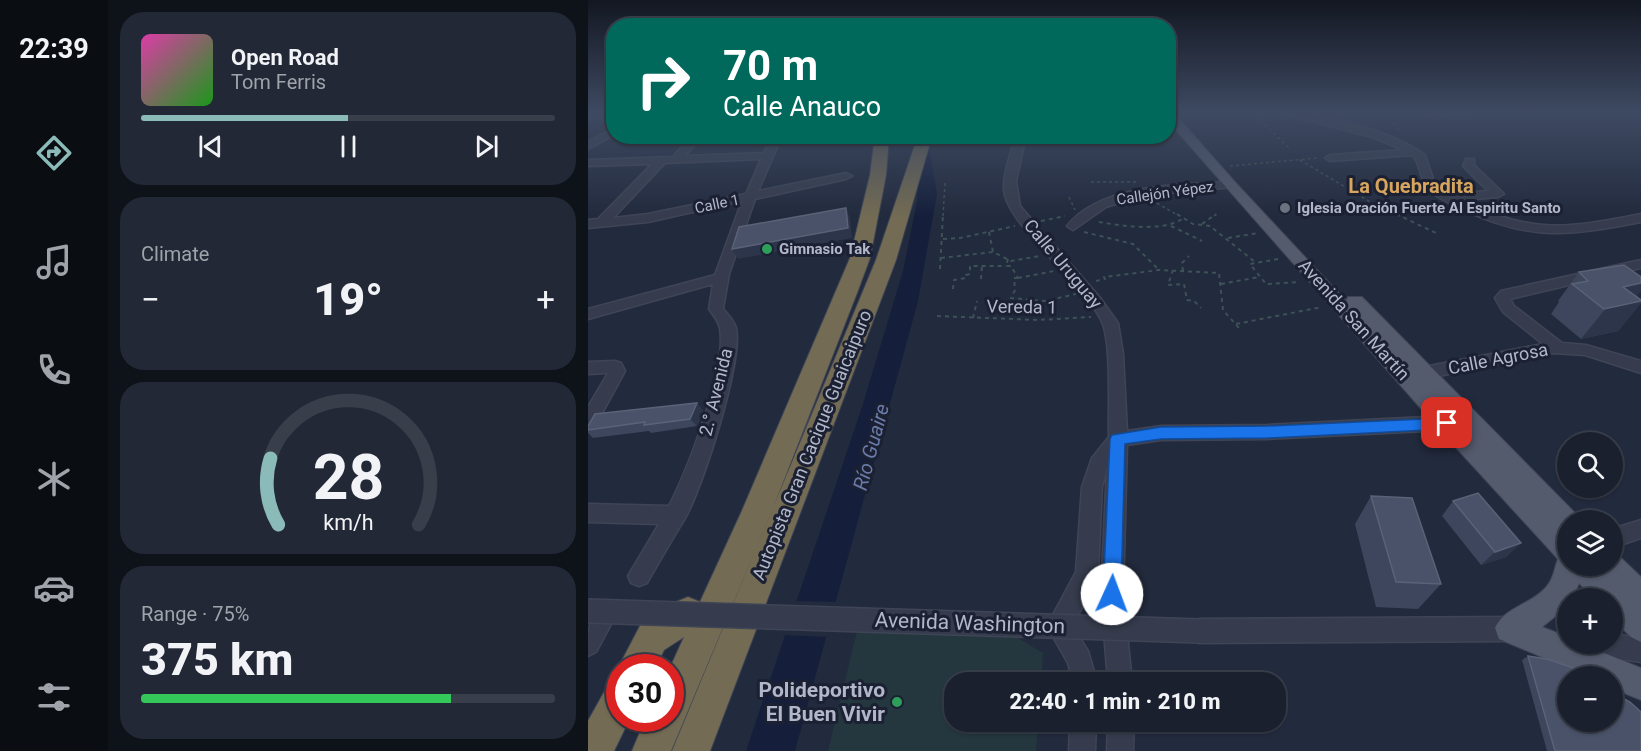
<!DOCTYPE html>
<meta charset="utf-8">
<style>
body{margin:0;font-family:Roboto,sans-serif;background:#232836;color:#f1f3f6;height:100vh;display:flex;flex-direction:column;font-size:22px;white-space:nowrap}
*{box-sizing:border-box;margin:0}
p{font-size:20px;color:#9fa3aa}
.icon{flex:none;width:33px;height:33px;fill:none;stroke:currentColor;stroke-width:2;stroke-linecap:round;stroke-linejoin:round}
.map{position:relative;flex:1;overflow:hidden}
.side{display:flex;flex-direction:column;gap:12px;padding:12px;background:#0e1219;width:480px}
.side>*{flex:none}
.hud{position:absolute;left:18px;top:18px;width:570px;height:126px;border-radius:24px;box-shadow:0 2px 4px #0004,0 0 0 2px #383e4a;background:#00695c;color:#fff;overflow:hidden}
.controls{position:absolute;left:969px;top:432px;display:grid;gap:12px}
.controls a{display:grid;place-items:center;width:66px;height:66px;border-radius:50%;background:#1a202e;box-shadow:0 2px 4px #0004,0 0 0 2px #383e4a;font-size:30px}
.speed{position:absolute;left:18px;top:654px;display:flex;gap:12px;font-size:30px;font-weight:700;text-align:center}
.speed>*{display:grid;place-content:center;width:78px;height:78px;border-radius:50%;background:#1a202e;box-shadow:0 2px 4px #0004,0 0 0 2px #383e4a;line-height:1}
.speed .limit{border:9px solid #d22;background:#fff;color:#111}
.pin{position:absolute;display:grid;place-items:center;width:51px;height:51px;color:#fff;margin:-26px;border-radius:12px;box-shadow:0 3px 9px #0006}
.me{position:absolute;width:66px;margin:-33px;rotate:2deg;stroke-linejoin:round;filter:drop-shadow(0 0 4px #0008)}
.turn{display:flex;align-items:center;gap:21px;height:126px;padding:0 18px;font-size:27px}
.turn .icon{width:78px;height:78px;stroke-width:2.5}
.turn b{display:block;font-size:42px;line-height:51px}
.big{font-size:45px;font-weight:800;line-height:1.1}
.side .tile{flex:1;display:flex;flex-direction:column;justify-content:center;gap:9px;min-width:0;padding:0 21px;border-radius:24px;background:#232836}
.side .dial{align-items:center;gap:0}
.dial svg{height:156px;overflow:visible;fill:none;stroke:#383e4a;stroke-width:7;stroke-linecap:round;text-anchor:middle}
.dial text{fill:#f1f3f6;stroke:none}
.song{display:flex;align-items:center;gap:18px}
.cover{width:72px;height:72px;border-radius:9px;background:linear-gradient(135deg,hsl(320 70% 55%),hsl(120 70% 35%))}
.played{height:6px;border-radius:3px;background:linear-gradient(90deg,#8bbbb9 50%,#383e4a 50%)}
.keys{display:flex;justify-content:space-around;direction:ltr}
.heat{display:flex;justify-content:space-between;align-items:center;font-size:33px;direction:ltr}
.charge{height:9px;border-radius:4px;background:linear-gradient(90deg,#34c759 75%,#383e4a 0)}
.trip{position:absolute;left:356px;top:672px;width:342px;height:60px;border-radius:24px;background:#1a202e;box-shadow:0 2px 4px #0004,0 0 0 2px #383e4a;font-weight:800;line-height:60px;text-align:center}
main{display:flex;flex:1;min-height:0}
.dock{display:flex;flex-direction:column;width:108px;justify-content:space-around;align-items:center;background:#0a0d12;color:#9fa3aa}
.dock .icon{width:42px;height:42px}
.dock .selected{color:#8bbbb9}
.dock b{font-size:27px;color:#f1f3f6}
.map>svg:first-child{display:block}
</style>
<main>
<nav class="dock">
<b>22:39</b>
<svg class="icon selected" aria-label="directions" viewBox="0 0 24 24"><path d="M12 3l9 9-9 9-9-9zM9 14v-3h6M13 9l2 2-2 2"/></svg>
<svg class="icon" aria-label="music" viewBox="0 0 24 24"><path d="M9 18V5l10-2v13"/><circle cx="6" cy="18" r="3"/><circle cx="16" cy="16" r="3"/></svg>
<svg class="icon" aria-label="phone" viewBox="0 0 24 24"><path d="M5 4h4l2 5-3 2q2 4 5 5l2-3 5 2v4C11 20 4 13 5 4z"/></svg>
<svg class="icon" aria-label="climate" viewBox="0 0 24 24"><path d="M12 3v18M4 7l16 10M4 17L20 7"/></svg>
<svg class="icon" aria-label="car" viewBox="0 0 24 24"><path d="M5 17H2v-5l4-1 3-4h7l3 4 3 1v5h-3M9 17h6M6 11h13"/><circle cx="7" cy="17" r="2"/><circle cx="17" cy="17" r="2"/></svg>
<svg class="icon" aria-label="filters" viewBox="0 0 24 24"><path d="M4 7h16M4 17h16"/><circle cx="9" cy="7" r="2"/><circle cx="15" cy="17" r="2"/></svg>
</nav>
<section class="side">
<div class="tile">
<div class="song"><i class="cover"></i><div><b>Open Road</b><p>Tom Ferris</p></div></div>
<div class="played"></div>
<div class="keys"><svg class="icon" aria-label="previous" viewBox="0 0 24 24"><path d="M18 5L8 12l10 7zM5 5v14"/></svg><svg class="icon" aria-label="pause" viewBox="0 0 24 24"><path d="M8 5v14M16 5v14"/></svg><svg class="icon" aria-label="next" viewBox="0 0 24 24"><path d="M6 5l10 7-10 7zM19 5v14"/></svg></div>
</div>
<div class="tile"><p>Climate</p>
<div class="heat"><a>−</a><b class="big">19°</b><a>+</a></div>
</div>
<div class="tile dial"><svg viewBox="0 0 100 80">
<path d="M14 69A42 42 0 1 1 86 69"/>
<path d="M14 69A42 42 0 0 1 10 35" stroke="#8bbbb9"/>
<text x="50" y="56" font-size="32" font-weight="700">28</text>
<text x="50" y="72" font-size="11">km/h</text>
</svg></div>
<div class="tile"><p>Range · 75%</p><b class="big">375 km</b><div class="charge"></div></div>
</section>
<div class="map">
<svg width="1053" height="751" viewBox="0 0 1053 751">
<rect width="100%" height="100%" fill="#222a3d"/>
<!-- green -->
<path fill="#24373e" d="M270,627L428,637L455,653L453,682H366V722H450L448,751H240Z"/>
<!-- water -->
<path fill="#151f3b" d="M326,137H339L349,194L330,301L207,751H158L274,407L315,271L329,201L331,161Z"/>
<!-- pier -->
<path fill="#222a3d" d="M206,601L250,602L241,637L194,635Z"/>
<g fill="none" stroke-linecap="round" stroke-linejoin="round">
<defs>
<path id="minor" d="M0,112H26V118H0Z
M689,112C729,111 805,131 837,155L846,182L864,194L900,191L875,166L878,159H886V165L916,194L910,197L875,200C942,235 982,228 1053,214V222C985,235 944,242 878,211C867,206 852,200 842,191C831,181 833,162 824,155L742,161L737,158L742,155L816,150L784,137Z
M834,112H881L876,115L838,116Z
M26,128V135L0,149V142Z
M103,136H114L97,156L176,153L184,136H194L170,191L258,173L264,176L258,179L167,199L141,274L135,309C140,314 146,321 148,328C155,362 114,490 96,520C83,541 71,562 59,583L51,586L43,583L40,576L71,524L0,522V504L81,506C100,469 139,368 132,329C131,321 125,315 121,309L125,284L0,319V309L127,275L154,201L60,222L0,228V220L10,219L64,164L0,166V160L85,157ZM173,159L158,194L60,214L25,218L77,163Z
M428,136H438L428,181L432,206L513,299L530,323L535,354L539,431L573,426L679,425L859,416L865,418L868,423L865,428L859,430L679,439L573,440L539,445L535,594L544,682H520L513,594L519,467L514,487L510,572L502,594L484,625L500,651L509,682H485L480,663L459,626L488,572L494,487L504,458L521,437C520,410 524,345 514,322C498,284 419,226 416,190C415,172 423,154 428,136Z
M642,182L648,185L646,187L580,193L537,201L518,207L485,230L479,226C512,184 593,184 642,182Z
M1053,260V268L922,299L926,306L974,343L998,345L1053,361V373L997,355L964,353L836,379L830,377L828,373L830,369L836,367L955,344L915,312L907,298L913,291Z
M27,361L33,363L37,371L6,428L0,430V407L20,373L0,374V362Z
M1053,520V538L1024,548V529Z
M19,600L27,603L30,611L8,652L0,656C0,635 0,609 19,600Z
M928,617L936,621L940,629L936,637L928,641L611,643L603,639L599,631L603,623L611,619Z
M1024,634L1053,638V662L1011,656L1003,652L999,644H1024Z
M482,722H508L507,751H481Z
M520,722H546L545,751H519Z"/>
<path id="major" d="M580,112H585L647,182L758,301L760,297H774L989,515L992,520H980V566H1024V554L1032,557L1053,577V642L1043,637L1024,618V598H1006L991,583L985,598H980L979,607L954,627L980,637V644H994L1053,668V700L1024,688V676H999L911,639L907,628C916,607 945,604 959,586C966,578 966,569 970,559L851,429L580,121Z"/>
<path id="highway" d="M287,136H301L298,175L282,258L269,293L183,513L83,751H44L58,718H82V668L96,637L76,650L67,668H32V671L30,668L52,626L88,602L100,597L112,602L153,513L262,258L282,175Z
M330,136H344L308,260L122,751H84L288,260Z
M32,682V718H42L26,751H0V721L19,687Z"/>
</defs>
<!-- minor casing -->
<use href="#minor" stroke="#3f4556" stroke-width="3"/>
<!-- major casing -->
<use href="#major" stroke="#3f4556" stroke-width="2"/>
<!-- highway casing -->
<use href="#highway" stroke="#3e4455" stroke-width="2"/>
<!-- path-far1 -->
<path stroke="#3d5156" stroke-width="1.5" stroke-dasharray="3 3" stroke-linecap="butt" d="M664,112L702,149
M805,123L813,132
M712,160L784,203L812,216
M642,166L729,158
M503,182H549
M481,197L487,210
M569,203L591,216
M355,216L357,183
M626,216L629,214"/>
<!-- path -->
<path stroke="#3d5156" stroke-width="2" stroke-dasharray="4 4" stroke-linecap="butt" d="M589,214L605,224L622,226L667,262
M808,214L850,234
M453,221L477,216
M511,222C535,226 573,232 594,219
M614,224L628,214
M583,226L614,241
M401,232L405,252
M496,232L545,244L571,270
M640,238L670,233
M355,239L372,238L427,226
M353,258L405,252L423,261L452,256
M420,259L418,266H423L430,278
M690,259L662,264L678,284L711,282
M352,269L355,214
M585,270L580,285L596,284L599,300L606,301L613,308
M595,271L594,263L601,256
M430,278H426L427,290L423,298L457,301L488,294
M430,278L466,271
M393,279L394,266
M508,281L517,279L516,277L571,270L631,273L635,310L651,328
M633,284L671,277
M365,289L366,280L378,278V275L382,274V266H418
M349,316L450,320L503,317
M385,318L389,301
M648,324L734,307"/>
<!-- minor -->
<use href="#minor" fill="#363c4d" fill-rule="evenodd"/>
<!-- major -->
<use href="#major" fill="#545b6d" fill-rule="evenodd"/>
<!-- highway -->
<use href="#highway" fill="#736b53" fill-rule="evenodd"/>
<defs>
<path id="minor-bridge" d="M0,611L611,631"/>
</defs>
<!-- minor-bridge casing -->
<use href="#minor-bridge" stroke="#3f4556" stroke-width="26" stroke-linecap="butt"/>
<!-- minor-bridge -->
<use href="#minor-bridge" stroke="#363c4d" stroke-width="23"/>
</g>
<!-- wall -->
<path fill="#3d465c" d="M991,272L1048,296L1053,300V303L1030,331L993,339L963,314L971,302L970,301Z
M109,403L115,411L109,426L63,433L61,431L5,438L0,433V426Z
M783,496L853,584L830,609L788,607L767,524Z
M865,501L933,543L918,557L893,565L854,516Z
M940,656L1053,751H959L934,660Z"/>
<!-- shaded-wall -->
<path fill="#2d354b" d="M258,208L262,218L264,238L150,259L144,249Z
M1053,283V291L1043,303L1053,301V303L1030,331L993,339L1035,287Z
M109,403L115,411L109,426L102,419Z
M933,543L918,557L893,565L907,552Z"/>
<!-- building -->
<path fill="#495268" stroke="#5a6277" stroke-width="1.5" d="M258,208L260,228L144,249L151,227Z
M1036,265L1053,277V283L1035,287L1053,300V301L1016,309L984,284L1000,281L991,272Z
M109,403L102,419L56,425L57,422L0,430V426L7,414Z
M890,493L933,543L907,552L865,501Z
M783,496L824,498L853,584L808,582Z
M940,656L959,659L985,668L999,676H980V722H1024V692L1042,702L1053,712V751H967Z"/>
<!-- sky -->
<linearGradient id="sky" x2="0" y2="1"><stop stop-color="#131722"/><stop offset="0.52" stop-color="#3e4a62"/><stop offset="1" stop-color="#3e4a62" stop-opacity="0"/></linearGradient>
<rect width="1053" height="217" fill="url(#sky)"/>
<!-- route -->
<path fill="#1a73e8" stroke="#114b97" stroke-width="1.5" d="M859,418L865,419L867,423L865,427L859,429L680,438L573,439L537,444L533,594L531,601L524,603L517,601L515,594L522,439L524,435L573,427L680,426Z"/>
<!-- markers -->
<circle fill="#6b7280" stroke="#1b2132" stroke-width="2" cx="697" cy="208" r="6"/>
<g fill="#2e9e5b" stroke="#1b2132" stroke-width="2">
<circle cx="179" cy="249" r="6"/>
<circle cx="309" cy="702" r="6"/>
</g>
<g text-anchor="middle" stroke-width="6" stroke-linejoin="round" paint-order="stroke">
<!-- far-street labels -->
<g font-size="15" fill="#b2b7c9" stroke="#1b2132">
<text transform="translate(577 193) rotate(-8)" y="5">Callejón Yépez</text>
<text transform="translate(129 204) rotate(-12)" y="5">Calle 1</text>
</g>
<!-- far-poi labels -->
<g font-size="15" font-weight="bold" fill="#b2b7c9" stroke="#1b2132" text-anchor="start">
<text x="709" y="213">Iglesia Oración Fuerte Al Espiritu Santo</text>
<text x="191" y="254">Gimnasio Tak</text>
</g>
<!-- street labels -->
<g font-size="18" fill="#b2b7c9" stroke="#1b2132">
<text transform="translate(475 264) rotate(50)" y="6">Calle Uruguay</text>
<text transform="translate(434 307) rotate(1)" y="6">Vereda 1</text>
<text transform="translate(766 320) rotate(48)" y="6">Avenida San Martín</text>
<text transform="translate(910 359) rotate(-11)" y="6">Calle Agrosa</text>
<text transform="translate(128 392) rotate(-76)" y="6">2.° Avenida</text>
<text transform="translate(224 445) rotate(-68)" y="6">Autopista Gran Cacique Guaicaipuro</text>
</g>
<!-- far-district labels -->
<g font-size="20" font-weight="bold" fill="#d8a55e" stroke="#1b2132">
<text x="823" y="193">La Quebradita</text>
</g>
<!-- water labels -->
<g font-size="20" font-style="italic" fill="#6a7ba9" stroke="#1b2132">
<text transform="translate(283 447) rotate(-75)" y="7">Río Guaire</text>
</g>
<!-- near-street labels -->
<g font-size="21" fill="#b2b7c9" stroke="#1b2132">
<text transform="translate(382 623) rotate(2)" y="7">Avenida Washington</text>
</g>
<!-- near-poi labels -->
<g font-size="21" font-weight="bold" fill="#b2b7c9" stroke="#1b2132" text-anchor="end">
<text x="297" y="697">Polideportivo<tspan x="297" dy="24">El Buen Vivir</tspan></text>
</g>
</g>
</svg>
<div class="controls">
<a><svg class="icon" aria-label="search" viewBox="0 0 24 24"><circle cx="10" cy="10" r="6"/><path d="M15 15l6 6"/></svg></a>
<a><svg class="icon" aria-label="layers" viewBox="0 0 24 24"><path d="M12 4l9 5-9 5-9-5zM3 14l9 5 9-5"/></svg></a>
<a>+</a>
<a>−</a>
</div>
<div class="speed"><div class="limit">30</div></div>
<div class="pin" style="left:859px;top:423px;background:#d93025"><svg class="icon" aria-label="arrive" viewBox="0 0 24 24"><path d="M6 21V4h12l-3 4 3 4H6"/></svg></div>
<svg class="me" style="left:524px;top:594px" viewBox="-20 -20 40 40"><circle r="19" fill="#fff"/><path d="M0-13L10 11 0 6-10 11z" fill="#1a73e8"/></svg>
<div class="trip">22:40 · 1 min · 210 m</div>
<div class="hud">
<div class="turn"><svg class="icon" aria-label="right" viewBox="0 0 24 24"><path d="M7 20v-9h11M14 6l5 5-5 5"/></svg><div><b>70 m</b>Calle Anauco</div></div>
</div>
</div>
</main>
